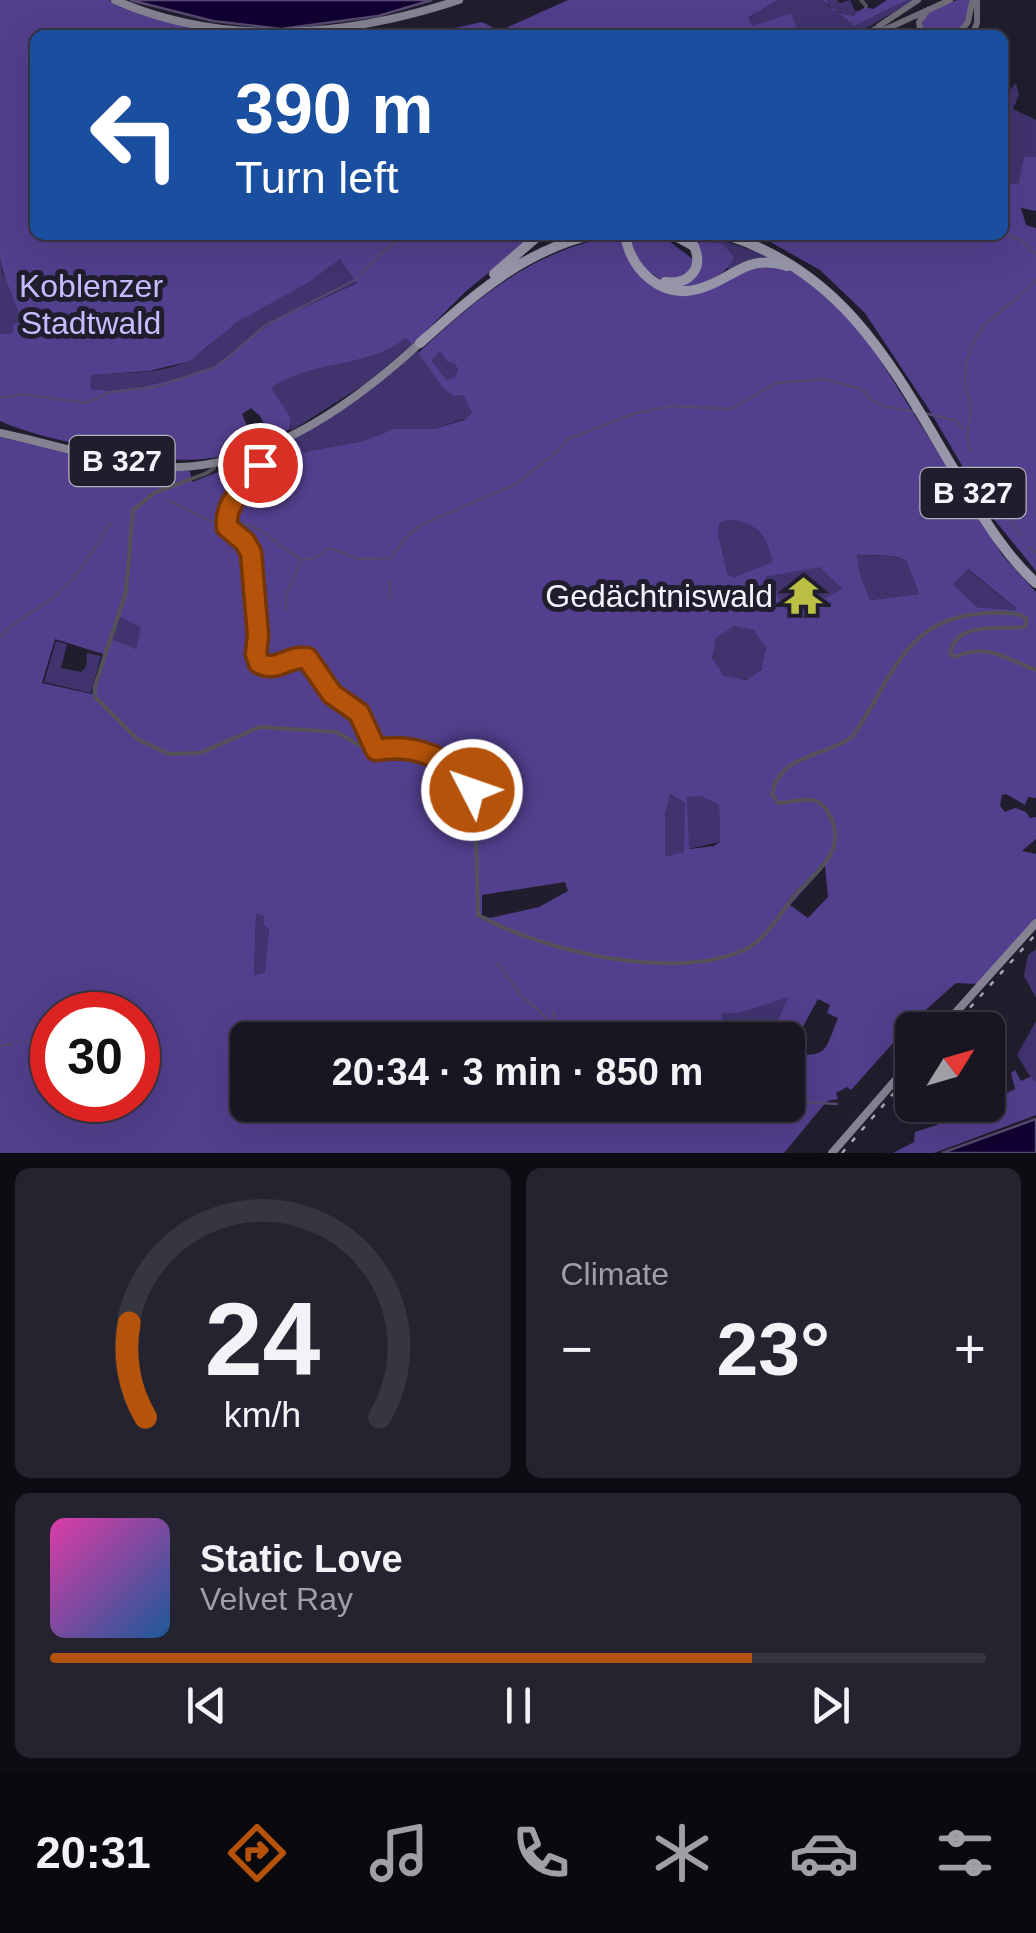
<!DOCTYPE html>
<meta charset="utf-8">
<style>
body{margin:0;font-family:Helvetica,sans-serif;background:#25232f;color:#f1f3f6;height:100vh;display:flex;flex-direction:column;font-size:38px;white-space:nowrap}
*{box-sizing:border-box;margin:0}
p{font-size:32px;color:#9f9fa5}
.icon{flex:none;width:55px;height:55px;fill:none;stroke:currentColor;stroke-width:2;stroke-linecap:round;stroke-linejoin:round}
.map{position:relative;height:1153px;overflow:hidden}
.sheet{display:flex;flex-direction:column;gap:15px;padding:15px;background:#0d0c13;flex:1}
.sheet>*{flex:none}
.top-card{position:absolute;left:30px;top:30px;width:978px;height:210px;border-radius:15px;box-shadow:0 10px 40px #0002,0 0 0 2px #363540;background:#1a4fa0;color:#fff;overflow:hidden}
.needle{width:65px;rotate:53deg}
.fabs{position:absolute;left:895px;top:1012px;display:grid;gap:20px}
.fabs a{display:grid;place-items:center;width:110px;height:110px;border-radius:15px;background:#181622;box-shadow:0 10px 40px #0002,0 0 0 2px #363540;font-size:50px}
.speed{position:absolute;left:30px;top:992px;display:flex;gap:20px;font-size:50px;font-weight:700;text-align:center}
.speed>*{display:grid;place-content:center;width:130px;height:130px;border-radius:50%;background:#181622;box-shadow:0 10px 40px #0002,0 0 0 2px #363540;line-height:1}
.speed .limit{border:15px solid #d22;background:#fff;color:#111}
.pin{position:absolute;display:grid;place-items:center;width:85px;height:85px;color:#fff;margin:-42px;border:5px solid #fff;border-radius:50%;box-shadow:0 2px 10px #0007}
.me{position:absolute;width:110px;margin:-55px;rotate:311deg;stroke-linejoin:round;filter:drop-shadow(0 0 8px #0008)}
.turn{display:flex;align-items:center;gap:35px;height:210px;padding:0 40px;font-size:45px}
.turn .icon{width:130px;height:130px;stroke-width:2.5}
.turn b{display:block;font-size:70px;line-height:85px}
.big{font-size:75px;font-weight:700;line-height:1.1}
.sheet .widget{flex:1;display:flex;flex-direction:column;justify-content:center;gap:15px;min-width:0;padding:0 35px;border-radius:15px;background:#25232f}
.sheet .dial{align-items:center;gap:0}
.dial svg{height:260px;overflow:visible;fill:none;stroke:#363540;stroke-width:7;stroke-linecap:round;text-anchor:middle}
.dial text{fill:#f1f3f6;stroke:none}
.song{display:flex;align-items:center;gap:30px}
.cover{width:120px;height:120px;border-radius:15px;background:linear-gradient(135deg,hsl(320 70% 55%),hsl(210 70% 35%))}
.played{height:10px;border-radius:5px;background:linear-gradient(90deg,#b45309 75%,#363540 75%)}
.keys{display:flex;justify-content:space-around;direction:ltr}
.heat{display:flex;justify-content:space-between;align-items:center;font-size:55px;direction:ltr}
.sheet .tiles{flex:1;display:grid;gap:15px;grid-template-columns:1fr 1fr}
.widget:last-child{grid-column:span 2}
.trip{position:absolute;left:230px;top:1022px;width:575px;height:100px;border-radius:15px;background:#181622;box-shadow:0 10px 40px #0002,0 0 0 2px #363540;font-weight:700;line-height:100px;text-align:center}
.tabs{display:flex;height:160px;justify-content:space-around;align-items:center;background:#0a090e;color:#9f9fa5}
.tabs .icon{width:70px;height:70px}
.tabs .selected{color:#b45309}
.tabs b{font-size:45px;color:#f1f3f6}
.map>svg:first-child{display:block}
</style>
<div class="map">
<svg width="1036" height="1153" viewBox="0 0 1036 1153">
<rect width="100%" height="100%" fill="#201e2d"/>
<!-- green -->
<path fill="#41336e" d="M778,0H822L832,9L826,0H837L840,3L850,0L855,11L862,10L853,16L836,11L855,26L907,0H915L854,35H801L791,13L752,27L747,19Z
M1016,83L1019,95L1013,109L1036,120V157L1024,158L1018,184H1003V98Z
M680,235L713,237L774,258L696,288L659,282L694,276L685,285H697L729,269L701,254L702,264L698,273L699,263Z
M0,258L2,273L15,294L22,324L14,333L0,334Z
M340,258L358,282L276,320L208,370L123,392L90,389V375C120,372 155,375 183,363C205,354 215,337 233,325C268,301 305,283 340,258Z
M406,338L412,345L368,382L291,431V418L270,388C310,360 368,369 406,338Z
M417,351L443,388L463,395L472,413L470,417L434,429H394L363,441L304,452L295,438L344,407Z
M440,351L447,362L454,363L458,369L455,376L447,380L432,361Z
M729,520C760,522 767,533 772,562L734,577L728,575L718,534L720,523Z
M857,553C874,558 889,553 906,560L919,594L870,600L860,574Z
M820,566L842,589L791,617L764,577Z
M967,569L1018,610L977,607L953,584Z
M127,599L146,611L141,625L121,616Z
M118,617L142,627L136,649L112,639Z
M712 653a27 27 0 1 1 54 0a27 27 0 1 1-54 0Z
M56,641L67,644L61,668L81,672L86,667L87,653L101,656L91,693L44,682Z
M669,794L685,803V852L664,858L665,814Z
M687,796H700L719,805L720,842L688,849Z
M256,914L264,916V925L269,930L266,973L254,975Z
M1036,949V998L1024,976L1028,955Z
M789,996L771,1036L751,1040L720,1032L723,1013H740Z
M1036,1021V1082L1034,1083L1017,1055Z"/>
<!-- forest -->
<path fill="#523f8d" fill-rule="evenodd" d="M0,0H108L149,16L206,29V35H35V235H535L465,292L412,345L406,338C368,369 310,360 271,388L291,418L290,429L271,438L260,416L251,408L242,414L256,447C197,469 140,459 81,445C52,438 27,433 0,421V334L13,333V324L22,323C16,299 3,279 0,258ZM340,259L357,283L276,320L208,370L123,392L90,389L91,375L149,371L190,361L237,322L309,282Z
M568,0H778L748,18L752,26L791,13L801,35H422L482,22L494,28H506Z
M822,0H826L833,11L853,16L865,7L873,9L887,0H907L855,26Z
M958,0H969C969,16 965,23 956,35H923C918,12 938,6 958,0Z
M1024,157H1036V211L1021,208L1026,225L1036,228V571L993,518L930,411L865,313L820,270L758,235H1002L1003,184H1018Z
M622,235L631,260L680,292C709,281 745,260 777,265C808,270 847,317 867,339L1003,556L1036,592V798L1028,797L1025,805L1006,794L1002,795L1000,806L1005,812L1015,808L1026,812L1030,818L1036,817V839L1022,851L1036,854V920L977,984L956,983L910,1024L851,1090L847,1087L836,1093L838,1099L827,1101L784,1153H0V437L140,468L190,471L192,482L260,456L257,466L261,468L266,461L264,455L295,438L304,452L363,441L394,429H434L464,420L472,413L463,395L454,396L443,388L418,353C479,296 537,247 622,235ZM440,351L447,362L454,363L458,369L455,376L447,380L432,361ZM729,520C758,522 767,535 772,562L734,577L728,575L718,534L720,523ZM857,554C874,557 889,553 906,560L919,594L870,600L860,574ZM820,567L842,589L791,616L765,577ZM968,569L1016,608V610L977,607L953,584ZM119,617L141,627L136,649L112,639ZM734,626L754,630L766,648L761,670L746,680L724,676L712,658L716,638ZM55,639L103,654L92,694L42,683ZM670,794L685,803L684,852L665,857V814ZM700,796L719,805L720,842L714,846L689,849L687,797ZM825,866L828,897L808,918L790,905ZM565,882L568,891L539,907L490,918L482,915V895ZM256,914L264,916V925L269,930L265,973L254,975ZM788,997L771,1036L751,1040L721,1032L723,1013H740ZM818,999L830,1005L827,1013L838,1018C823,1056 828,1055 788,1055V1105H248V1040H767L777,1036L788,1042L799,1034ZM52,1015H138V1100H52Z
M630,235H661L694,260V266L687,276C680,278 669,281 662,280C644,276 633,251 630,235Z
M702,242L723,244L734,257C727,275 702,286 683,286L700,271L701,254L697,244Z
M1015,1070L1021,1081L1030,1077L1036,1082V1115L934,1153H893L914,1142L915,1132L937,1125L955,1113L958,1120L971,1113L967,1105H988V1090L993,1089L999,1097L1015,1089L1011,1073Z"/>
<!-- water -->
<path fill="#110032" stroke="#55496f" stroke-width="2.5" d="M130,0H432L378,16L281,29L213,21Z
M1036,1119V1153H942Z"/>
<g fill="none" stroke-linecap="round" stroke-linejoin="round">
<!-- stream -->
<path stroke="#55496f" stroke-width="2.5" d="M1002,233L1019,239L1034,252
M826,235L858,239L873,235
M360,276L379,255L407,235
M220,364L266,325L357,279
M0,398L21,394L86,403L110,392L155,387L216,367
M924,413L957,421L963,429
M970,451C963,425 973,423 970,404C969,396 965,389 965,380C967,322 1003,316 1036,280
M973,467L1020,534
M170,501L210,521L221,522
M230,522C250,523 263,530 277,543
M279,545L301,560
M1030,548L1036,553
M390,598V580
M286,610V595L302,560L315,558L330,548L359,559L391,558L405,538L421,525L516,484L559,450L568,439L636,413L673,406L731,409L776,383L826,379L864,390L870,399L884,406L916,412
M0,637C16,620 32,612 51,599C77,580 94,550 110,523
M496,962L523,997L556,1026
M553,1011L559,1040
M27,1041L52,1039
M18,1042H20
M0,1046L13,1043
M788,1101L837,1104
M423,1107L428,1105"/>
<!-- street -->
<path stroke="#535259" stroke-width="4" d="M861,0L866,6
M261,451C266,482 221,493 226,522C228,535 246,541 251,553L258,635L257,658L267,667L284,664L299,657L309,660L329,692L361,716L376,750
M215,464L214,468L207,473L154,493L133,510L126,592L95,686V697L137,739L169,754L200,753L260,727L336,732L368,750L411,747L435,757L464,777L475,797L478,915C542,951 674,982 744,950C767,940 780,912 796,894C816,872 847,851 831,818C827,811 824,804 816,801C805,797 790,803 778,803L772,794C779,754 827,756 852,737C893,680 903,615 990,613C1003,613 1017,611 1027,619L1025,627C1000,630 956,620 950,654L955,657C985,642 1007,659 1036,670"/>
<!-- secondary -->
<path stroke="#6f6d79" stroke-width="6" d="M879,26L918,0
M863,35L880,27
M873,35L950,0
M921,35L919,22L928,10
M958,35L968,22L972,2
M972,35L977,23V0"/>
<!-- primary -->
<path stroke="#858392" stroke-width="8" d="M115,0C224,48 348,37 459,0
M0,433C49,443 99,460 149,466C252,477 348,409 420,343
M940,1030L1036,923
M832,1153L912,1061"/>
<!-- highway -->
<path stroke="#9896a9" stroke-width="10" d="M625,235C631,270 661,299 698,289C734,280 744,253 787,266
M727,235C856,277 900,383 967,491C987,524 1007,556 1036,583
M494,274L539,235
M665,282C689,285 704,269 694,246L674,235
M420,343C473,296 521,252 591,235"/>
<!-- rail -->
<path stroke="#a8a6b2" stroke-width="2.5" stroke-dasharray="5 10" stroke-linecap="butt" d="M950,1030L1036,934
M842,1153L912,1072"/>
</g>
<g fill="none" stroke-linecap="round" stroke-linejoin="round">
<defs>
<path id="route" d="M260,465C248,487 224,500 227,527L245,542L251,553L258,635L256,654L259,663C277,673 289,655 307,658L332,694L359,713L376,750C413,743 452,757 472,790"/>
</defs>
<!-- route casing -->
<use href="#route" stroke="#753606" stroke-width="25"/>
<!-- route -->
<use href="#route" stroke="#b45309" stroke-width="18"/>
</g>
<!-- icons -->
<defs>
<symbol id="temple-bare" viewBox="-9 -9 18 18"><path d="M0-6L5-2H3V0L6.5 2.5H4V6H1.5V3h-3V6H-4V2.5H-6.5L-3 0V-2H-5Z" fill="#bbc045" stroke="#201e2d" stroke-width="2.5" paint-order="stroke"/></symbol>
</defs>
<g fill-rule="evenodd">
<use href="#temple-bare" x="776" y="568" width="55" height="55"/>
</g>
<g text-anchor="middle" stroke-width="10" stroke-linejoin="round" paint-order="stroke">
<!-- shield labels -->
<g fill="#201e2d" stroke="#b4b2bf" stroke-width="2.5">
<rect x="69.5" y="436" width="105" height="50" rx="8"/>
<rect x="920.5" y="468" width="105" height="50" rx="8"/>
</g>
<g font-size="30" font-weight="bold" fill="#f4f2fd">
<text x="122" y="471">B 327</text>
<text x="973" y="503">B 327</text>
</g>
<!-- park labels -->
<g font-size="32" fill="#c7bcff" stroke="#201e2d">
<text x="91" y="297">Koblenzer<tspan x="91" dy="37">Stadtwald</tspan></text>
</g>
<!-- poi labels -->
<g font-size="32" fill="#f4f2fd" stroke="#201e2d" text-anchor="end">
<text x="773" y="607">Gedächtniswald</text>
</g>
</g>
</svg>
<div class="fabs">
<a><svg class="needle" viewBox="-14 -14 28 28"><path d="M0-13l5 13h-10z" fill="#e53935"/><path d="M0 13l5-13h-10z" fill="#9f9fa5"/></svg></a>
</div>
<div class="speed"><div class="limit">30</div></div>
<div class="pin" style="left:260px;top:465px;background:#d93025"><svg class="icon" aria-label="arrive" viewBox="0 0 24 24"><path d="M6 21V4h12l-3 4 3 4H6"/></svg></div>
<svg class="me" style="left:472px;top:790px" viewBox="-20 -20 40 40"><circle r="17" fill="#b45309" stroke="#fff" stroke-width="3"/><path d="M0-11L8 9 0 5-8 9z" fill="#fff"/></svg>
<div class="trip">20:34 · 3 min · 850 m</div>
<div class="top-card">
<div class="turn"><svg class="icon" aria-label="left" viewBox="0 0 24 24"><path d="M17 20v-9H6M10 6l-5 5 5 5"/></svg><div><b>390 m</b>Turn left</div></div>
</div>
</div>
<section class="sheet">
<div class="tiles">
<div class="widget dial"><svg viewBox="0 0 100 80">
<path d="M14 69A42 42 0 1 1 86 69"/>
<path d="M14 69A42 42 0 0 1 9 40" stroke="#b45309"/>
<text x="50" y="56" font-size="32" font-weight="700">24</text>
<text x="50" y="72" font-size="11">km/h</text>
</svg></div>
<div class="widget"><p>Climate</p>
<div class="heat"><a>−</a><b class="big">23°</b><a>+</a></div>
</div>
<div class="widget">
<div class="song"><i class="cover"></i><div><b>Static Love</b><p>Velvet Ray</p></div></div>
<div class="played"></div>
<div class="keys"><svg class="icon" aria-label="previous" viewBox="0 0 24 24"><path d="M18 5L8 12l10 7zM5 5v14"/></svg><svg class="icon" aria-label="pause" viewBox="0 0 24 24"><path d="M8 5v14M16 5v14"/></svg><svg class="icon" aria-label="next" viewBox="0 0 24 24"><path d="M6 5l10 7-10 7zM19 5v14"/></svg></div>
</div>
</div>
</section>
<nav class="tabs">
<b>20:31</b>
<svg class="icon selected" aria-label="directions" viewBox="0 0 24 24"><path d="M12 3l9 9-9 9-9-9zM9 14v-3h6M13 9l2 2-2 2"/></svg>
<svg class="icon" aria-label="music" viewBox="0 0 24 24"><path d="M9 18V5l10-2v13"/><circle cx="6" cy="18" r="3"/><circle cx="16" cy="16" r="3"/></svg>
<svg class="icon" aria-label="phone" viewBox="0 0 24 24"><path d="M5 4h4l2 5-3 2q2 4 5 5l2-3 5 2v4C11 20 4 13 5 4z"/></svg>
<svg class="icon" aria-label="climate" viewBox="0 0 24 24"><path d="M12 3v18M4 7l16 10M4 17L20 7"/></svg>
<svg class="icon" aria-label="car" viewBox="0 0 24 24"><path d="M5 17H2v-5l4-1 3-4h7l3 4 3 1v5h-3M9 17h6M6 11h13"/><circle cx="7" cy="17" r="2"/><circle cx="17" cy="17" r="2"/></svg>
<svg class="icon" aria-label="filters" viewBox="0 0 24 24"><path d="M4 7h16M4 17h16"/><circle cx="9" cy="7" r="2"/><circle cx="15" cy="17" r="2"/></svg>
</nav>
